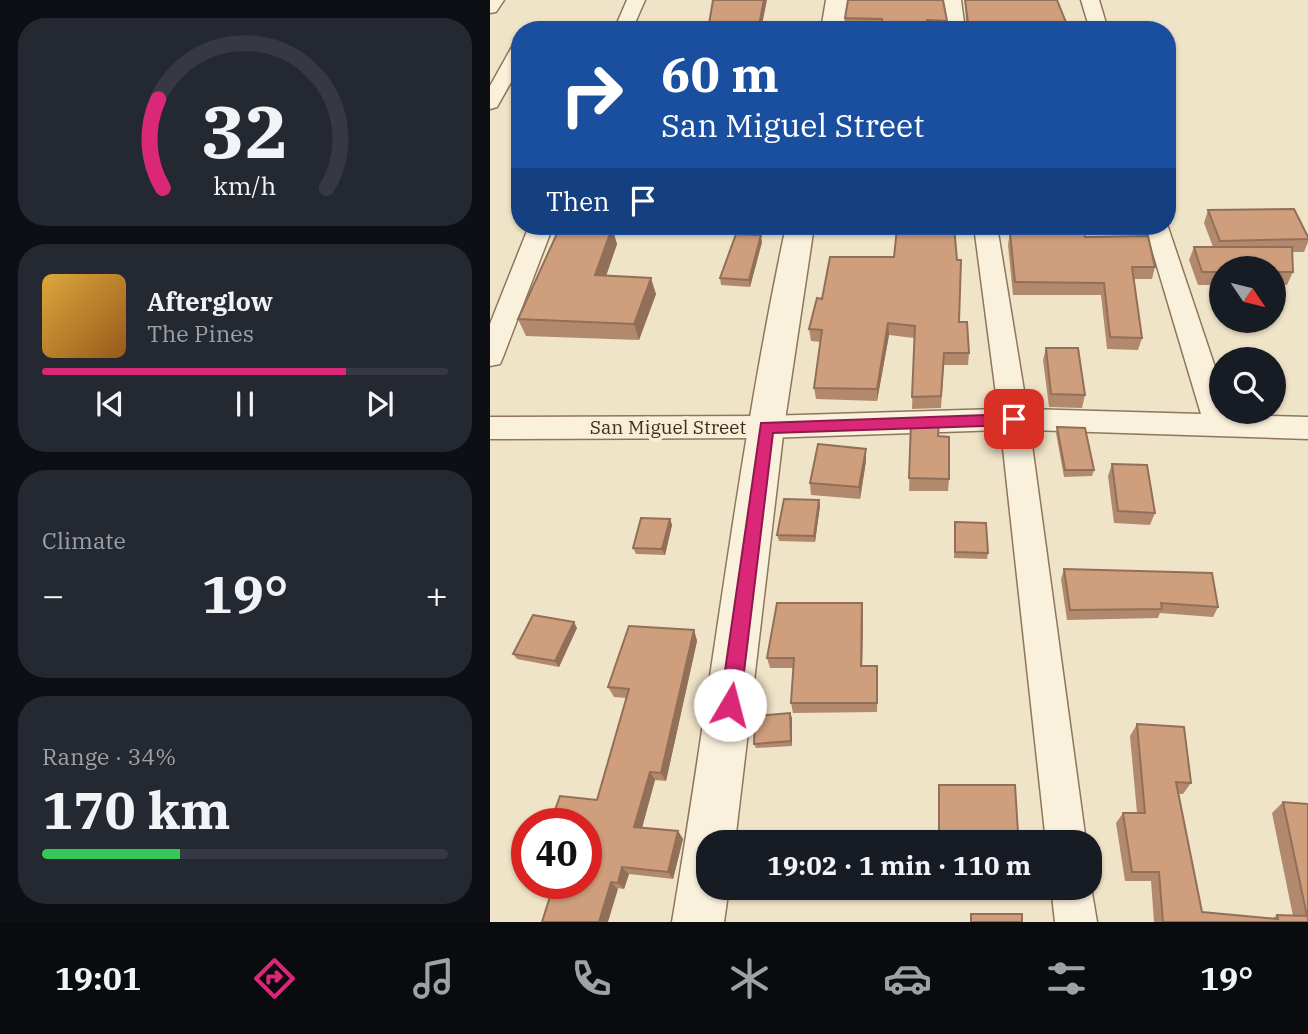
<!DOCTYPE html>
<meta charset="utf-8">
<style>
body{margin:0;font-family:"IBM Plex Serif",serif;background:#242831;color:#f1f3f6;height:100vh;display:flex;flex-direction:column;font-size:26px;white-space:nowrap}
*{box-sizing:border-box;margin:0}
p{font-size:23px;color:#9ea1a6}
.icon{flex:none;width:38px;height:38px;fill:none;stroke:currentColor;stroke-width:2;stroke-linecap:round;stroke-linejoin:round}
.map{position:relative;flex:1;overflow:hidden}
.sheet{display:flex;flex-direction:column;gap:18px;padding:18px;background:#0d0f14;width:490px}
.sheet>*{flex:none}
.top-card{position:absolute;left:21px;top:21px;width:665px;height:214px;border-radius:28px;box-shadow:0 2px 5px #0004;background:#1a4fa0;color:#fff;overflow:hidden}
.needle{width:46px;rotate:125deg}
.fabs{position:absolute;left:719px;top:256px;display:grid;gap:14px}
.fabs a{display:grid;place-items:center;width:77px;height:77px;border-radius:50%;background:#171b24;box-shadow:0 2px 5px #0004;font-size:35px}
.speed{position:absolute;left:21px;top:808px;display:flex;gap:14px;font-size:35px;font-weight:700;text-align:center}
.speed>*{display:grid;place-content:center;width:91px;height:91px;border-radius:50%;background:#171b24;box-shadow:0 2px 5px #0004;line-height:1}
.speed .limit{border:10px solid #d22;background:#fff;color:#111}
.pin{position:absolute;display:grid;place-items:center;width:60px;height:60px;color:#fff;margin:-30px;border-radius:14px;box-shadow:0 4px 10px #0006}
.me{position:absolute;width:77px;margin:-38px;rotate:8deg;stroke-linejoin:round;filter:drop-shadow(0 0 5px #0008)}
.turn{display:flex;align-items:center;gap:24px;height:147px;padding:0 35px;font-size:32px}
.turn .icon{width:91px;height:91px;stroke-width:2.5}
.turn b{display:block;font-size:49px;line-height:60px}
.then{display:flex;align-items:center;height:66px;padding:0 35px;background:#0003;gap:14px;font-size:26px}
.big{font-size:52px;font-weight:700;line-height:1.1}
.sheet .widget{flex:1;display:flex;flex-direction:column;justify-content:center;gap:10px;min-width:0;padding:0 24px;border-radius:28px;background:#242831}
.sheet .dial{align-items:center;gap:0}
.dial svg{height:182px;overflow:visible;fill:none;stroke:#363941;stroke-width:7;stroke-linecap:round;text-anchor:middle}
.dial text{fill:#f1f3f6;stroke:none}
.song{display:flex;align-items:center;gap:21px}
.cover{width:84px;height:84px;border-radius:10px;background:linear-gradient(135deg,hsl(40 70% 55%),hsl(30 70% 35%))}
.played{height:7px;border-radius:4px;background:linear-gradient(90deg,#db2777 75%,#363941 75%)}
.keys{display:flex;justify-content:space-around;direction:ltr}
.heat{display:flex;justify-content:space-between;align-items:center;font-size:38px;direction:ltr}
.charge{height:10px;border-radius:5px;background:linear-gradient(90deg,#34c759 34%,#363941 0)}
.trip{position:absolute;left:206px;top:830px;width:406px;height:70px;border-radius:28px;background:#171b24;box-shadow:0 2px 5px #0004;font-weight:700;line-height:70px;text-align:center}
.dock{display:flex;height:112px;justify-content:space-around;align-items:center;background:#090b0e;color:#9ea1a6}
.dock .icon{width:49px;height:49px}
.dock .on{color:#db2777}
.dock b{font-size:32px;color:#f1f3f6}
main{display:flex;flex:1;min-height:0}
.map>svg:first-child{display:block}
</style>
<main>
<section class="sheet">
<div class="widget dial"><svg viewBox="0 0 100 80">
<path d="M14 69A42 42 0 1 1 86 69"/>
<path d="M14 69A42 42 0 0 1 12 30" stroke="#db2777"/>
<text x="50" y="56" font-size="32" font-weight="700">32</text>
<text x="50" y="72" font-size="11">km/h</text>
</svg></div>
<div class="widget">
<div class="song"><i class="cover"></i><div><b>Afterglow</b><p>The Pines</p></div></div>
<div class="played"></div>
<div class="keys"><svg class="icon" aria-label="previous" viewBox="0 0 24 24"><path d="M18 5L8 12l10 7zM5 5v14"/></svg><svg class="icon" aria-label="pause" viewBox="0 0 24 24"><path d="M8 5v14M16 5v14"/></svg><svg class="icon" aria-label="next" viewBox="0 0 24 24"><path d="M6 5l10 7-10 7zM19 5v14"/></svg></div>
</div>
<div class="widget"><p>Climate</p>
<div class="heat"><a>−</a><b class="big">19°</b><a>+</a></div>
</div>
<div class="widget"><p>Range · 34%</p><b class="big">170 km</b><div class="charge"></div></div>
</section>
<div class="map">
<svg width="818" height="922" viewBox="0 0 818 922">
<rect width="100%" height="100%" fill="#f0e4c8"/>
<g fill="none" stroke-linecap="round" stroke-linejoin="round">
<defs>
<path id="minor" d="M0,0H14L6,12L0,13Z
M137,0H155L142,30H124Z
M453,0H471L475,30H457Z
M591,0H609L618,30H600Z
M30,44V66L7,107L0,109V86L23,45Z
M677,224L732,388V411H739L740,415L818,417V439L540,430L596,842H556L511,430L276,438L0,439V417L276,416L508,409L484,226H507L537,409L711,414L655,226Z
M39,226H63L13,357L10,364L0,366V324Z
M600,881L607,922H565L561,887H600Z"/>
<path id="tertiary" d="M336,0H358L353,30H331Z
M296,226H324L294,427L245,842H219V887H239L234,922H182C221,691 247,456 296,226Z"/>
</defs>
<!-- minor casing -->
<use href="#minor" stroke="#8d765c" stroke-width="3"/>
<!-- tertiary casing -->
<use href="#tertiary" stroke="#8d765c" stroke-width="3"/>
<!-- minor -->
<use href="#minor" fill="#faf1dc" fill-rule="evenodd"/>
<!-- tertiary -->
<use href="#tertiary" fill="#faf1dc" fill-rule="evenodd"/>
</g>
<!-- wall -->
<path fill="#b2896c" d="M475,0L579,30H461V23H476Z
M355,18L457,21V30L356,29Z
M718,210L818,237V242L814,252H802L803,272L797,285H784V268H732V285H708L699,260L704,247H723L714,223Z
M416,226H464L469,322L479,353L478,365H454L451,408L422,409L424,338L399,335L387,401L326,399L324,388L331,342L321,341L319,329L404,257L417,228Z
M122,228L127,244L116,275L166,294L149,340L36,336L28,319Z
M520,232L595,237L665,267L662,279H644L652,338L648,350L617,349L611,295H523L518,245Z
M272,242L260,287L231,285L230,278Z
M556,348L595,395L592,408L559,407L553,360Z
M421,423L449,437L459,479L458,491H419Z
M567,427L604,470L602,476L574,477L566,433Z
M376,461L370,499L321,495L320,483Z
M622,464L665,513L660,525L624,523L618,476Z
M329,500L330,506L325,542L289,541L287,535Z
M180,519L182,525L175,555L146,554L143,548Z
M465,522L498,553L497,559L464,558Z
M574,569L728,607L723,617L670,613L668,618L577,620L571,579Z
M373,614L372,666L388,676L387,712L303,713L301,703L303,668H280L277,658Z
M87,628L69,667L27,659L23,654Z
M204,630L207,641L176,781L165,780L152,828L188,831L193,839L183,879L139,874L134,889L96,884L107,800L137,698L124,697L118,687Z
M300,713L302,718V746L266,748L264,744Z
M647,724L701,783L693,794H688L712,912L782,919L787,915L803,916L782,813L793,802L818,804V922H664L661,881H635L626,823L633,813H647L640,736Z
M449,785L528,833L526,841L448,839Z"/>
<!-- shaded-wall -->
<path fill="#916f58" d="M274,0H277L271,30H268Z
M122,228L127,244L111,291L105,275Z
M271,235L272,242L260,287L259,280Z
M161,278L166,294L149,340L144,324Z
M398,323L399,335L387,401V389Z
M376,449V461L370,499L369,487Z
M329,500L330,506L325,542L324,536Z
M180,519L182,525L175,555L172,549Z
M372,603L373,614L372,676L371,666Z
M84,622L87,628L69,667L65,661Z
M204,630L207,641L176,781L171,773Z
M300,713L302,718V746L301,741Z
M160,772L165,780L150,835L144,827Z
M188,831L193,839L183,879L178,872Z
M132,867L139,874L134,889L128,883Z
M121,882L128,889L118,922H109Z"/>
<!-- building -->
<path fill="#cf9f7d" stroke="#916f58" stroke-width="2" d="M223,0H274L268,30H218Z
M358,0H453L457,21L437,20V30H391L392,19L355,18Z
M475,0H567L579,30H536V26L461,23H478Z
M804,209L818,237V239L730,241L718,210Z
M417,226H464L467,260H471L469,322H477L479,353H454L451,396L422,397L425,326L398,323L387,389L324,388L332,330L319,329L327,298L332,299L340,257H404L407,228H417Z
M70,227L122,228L105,275L161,278L144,324L28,319Z
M520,232L594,233L595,237L658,236L665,267H642L652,338L620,337L614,283L525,282Z
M246,234L271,235L259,280L230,278Z
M704,247H802L803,272H784V268H732V272H712Z
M556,348H588L595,395L561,394Z
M449,422L448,436L459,437V479L419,478L421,423Z
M567,427L595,428L604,470H575Z
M328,444L376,449L369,487L320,483Z
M622,464L657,465L665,513L628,511Z
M294,499L329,500L324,536L287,535Z
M151,518L180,519L172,549L143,548Z
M465,522L496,523L498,553L465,552Z
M574,569L722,573L728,607L671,603L672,609L580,610Z
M287,603H372L371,666H387V703H301L304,658H277Z
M43,615L84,622L65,661L23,654Z
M139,626L204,630L171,773L160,772L144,827L188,831L178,872L132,867L128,883L121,882L109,922H52L64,884H96V824H60L70,796L107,800L139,689L118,687Z
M300,713L301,741L264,744L265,716Z
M647,724L694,727L701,783L686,782L712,912L788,919L787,915L817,916L793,802L818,804V922H673L669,872H642L633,813H655Z
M449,785H525L528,833L449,832Z
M481,914H532V922H481Z"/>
<!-- route -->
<path fill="#db2777" stroke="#8e194d" stroke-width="2" d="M524,414L532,419L524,425L283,433L250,705L247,711L240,714L233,711L230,705L271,423Z"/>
<g text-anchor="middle" stroke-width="7" stroke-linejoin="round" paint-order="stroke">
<!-- street labels -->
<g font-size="19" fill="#3d2e20" stroke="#f7eed8">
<text x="178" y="434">San Miguel Street</text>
</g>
</g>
</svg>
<div class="fabs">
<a><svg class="needle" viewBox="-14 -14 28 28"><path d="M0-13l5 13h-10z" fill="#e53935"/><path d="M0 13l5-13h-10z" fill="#9ea1a6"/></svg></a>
<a><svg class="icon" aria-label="search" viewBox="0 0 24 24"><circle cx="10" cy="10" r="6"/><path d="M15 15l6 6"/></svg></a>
</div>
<div class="speed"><div class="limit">40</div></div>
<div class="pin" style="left:524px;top:419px;background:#d93025"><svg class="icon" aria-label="arrive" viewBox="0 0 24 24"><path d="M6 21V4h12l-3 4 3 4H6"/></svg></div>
<svg class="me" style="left:240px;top:705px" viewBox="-20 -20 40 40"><circle r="19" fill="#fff"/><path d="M0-13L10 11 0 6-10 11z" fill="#db2777"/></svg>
<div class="trip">19:02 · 1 min · 110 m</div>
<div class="top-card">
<div class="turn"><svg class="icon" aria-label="right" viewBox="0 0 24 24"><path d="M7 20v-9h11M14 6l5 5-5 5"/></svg><div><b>60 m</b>San Miguel Street</div></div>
<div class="then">Then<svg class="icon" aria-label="arrive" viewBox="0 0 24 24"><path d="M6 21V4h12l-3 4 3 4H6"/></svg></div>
</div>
</div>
</main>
<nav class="dock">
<b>19:01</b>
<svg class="icon on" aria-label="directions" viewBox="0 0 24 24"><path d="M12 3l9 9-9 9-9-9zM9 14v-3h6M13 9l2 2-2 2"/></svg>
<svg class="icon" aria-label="music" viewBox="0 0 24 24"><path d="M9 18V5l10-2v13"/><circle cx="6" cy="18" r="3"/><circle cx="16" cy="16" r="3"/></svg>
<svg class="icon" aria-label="phone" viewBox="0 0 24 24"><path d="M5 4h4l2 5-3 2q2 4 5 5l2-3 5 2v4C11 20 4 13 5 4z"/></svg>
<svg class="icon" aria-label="climate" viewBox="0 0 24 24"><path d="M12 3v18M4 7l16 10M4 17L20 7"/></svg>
<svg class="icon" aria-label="car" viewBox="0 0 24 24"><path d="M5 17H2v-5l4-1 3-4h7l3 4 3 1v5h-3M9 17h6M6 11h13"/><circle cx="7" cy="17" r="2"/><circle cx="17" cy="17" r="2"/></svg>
<svg class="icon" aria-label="filters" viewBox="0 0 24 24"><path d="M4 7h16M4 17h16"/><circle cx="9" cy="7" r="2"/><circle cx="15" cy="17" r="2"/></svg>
<b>19°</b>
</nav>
